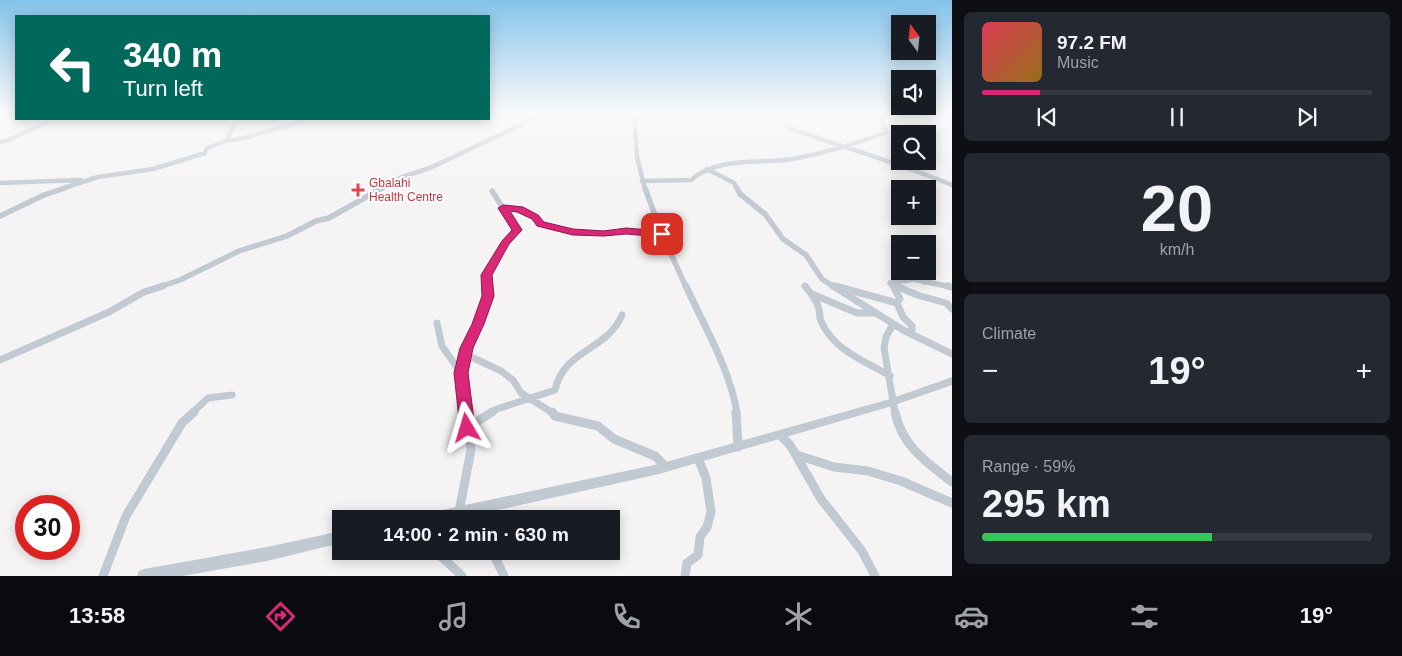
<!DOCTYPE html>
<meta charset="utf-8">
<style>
body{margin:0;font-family:Arial,sans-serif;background:#242831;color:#f1f3f6;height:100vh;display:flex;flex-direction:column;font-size:19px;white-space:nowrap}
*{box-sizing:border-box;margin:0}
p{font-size:16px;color:#9ea1a6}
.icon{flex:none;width:28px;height:28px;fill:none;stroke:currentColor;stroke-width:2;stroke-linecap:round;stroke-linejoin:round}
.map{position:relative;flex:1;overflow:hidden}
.sheet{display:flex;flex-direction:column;gap:12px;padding:12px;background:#0d0f14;width:450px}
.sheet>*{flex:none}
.hud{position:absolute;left:15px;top:15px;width:475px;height:105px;border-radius:0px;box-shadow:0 2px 12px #0003;background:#00695c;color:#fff;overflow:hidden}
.needle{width:32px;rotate:345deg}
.tools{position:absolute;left:891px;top:15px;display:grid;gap:10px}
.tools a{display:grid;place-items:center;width:45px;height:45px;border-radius:0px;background:#171b24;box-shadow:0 2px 12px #0003;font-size:25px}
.speed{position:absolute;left:15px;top:495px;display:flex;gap:10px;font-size:25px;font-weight:700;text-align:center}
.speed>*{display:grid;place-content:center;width:65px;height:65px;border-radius:50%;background:#171b24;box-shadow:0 2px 12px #0003;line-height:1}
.speed .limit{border:8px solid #d22;background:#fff;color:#111}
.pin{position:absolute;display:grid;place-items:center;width:42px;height:42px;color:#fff;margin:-21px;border-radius:10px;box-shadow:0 2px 8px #0006}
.me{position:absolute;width:55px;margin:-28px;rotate:353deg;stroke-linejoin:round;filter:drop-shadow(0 0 4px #0008)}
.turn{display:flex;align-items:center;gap:18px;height:105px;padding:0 25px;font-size:22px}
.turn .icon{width:65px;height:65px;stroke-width:2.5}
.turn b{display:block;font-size:35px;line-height:42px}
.big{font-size:38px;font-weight:700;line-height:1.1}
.sheet .card{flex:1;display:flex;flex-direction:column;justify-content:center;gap:8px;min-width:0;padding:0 18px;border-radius:8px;background:#242831}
.sheet .dial{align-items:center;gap:0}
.dial b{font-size:65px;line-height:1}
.song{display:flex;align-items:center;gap:15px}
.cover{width:60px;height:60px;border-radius:8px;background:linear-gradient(135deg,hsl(350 70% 55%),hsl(40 70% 35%))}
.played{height:5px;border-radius:2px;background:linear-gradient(90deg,#db2777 15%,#363941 15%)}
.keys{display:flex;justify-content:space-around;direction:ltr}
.heat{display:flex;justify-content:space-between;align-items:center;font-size:28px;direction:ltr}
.charge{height:8px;border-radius:4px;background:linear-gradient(90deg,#34c759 59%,#363941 0)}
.trip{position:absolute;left:332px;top:510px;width:288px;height:50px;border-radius:0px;background:#171b24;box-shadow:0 2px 12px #0003;font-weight:700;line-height:50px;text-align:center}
.tab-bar{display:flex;height:80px;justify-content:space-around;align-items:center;background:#090b0e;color:#9ea1a6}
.tab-bar .icon{width:35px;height:35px}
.tab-bar .current{color:#db2777}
.tab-bar b{font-size:22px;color:#f1f3f6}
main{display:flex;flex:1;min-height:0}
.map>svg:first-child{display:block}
</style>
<main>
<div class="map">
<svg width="952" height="576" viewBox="0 0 952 576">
<rect width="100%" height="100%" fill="#f5f3f3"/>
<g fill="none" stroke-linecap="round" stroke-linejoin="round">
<!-- minor-far3 -->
<path stroke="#c1cad2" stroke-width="4.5" d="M634,113L637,157L645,189
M788,128C843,147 898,163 952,185
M226,141L244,138L309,119
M0,142L9,140L54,119
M707,169L734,183L737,189
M642,181L691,180C719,155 764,165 798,158C828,152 858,143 887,132L882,123V115
M0,183L81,180
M61,189L98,177L153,169L205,153L207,148L226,141L237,119
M380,189L402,177L430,168L521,125L530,118L544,113"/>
<!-- minor-far2 -->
<path stroke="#c1cad2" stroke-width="5.5" d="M645,188L662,234L686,287
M737,188L740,194L765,214L783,239L806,255L822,279L834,287
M503,207L520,209L535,217L541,224L573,232L604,233L626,231L662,234
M0,216L44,195L65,188
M924,271L925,282
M892,284L899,287
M835,286L842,287
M159,287L180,280L239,251L287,236L316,221L329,218L382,188
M487,287L486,275L505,243L517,230L492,191
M895,287L890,283L913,279L951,287"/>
<!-- minor-far1 -->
<path stroke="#c1cad2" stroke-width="7" d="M686,286C704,326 730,369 737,413
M805,286C811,293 817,301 819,309C820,313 819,317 821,321C833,350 865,361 890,376
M833,286L903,330L952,354
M835,286L897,303
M893,286L900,299L897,303L903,317L912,326V334
M896,286L917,295L946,303L952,309
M947,286L952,287
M812,294L857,313H875
M437,323L442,346L461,373
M893,324L886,337L884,348L895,413
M465,354L501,371L513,380L521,393L553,413
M0,360L109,312L144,292L163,286
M192,413L208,398L232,395
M466,413C463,390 459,370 467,348C474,327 489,308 487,286
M490,413L497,409L555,390C564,349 607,351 622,315"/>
<!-- minor -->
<path stroke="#c1cad2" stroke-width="9" d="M552,412L555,416L598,426L614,439L655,456L666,467
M736,412L738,447
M895,412C902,446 926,462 952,482
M467,428L492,412
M780,435L790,445L821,499L862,551L875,576
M797,455L834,467L868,471L901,481L952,503
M459,512L471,450L466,412
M430,551L443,558L462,576
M492,551L504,576
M103,576L126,516L182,423L194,412
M685,576L687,563L698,555L700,537L707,527L711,512L706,478L698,458"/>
<!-- tertiary -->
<path fill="#c1cad2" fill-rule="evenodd" d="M952,377V385L892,406L659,474L457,519H421L423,515L428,513L659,464L890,399Z
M341,531V543L267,561L183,576H137L139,571L144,569L267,547Z"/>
</g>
<!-- sky -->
<linearGradient id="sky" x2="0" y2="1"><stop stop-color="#85c3ea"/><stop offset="0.58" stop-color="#fafafa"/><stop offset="1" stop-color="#fafafa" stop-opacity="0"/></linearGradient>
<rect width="952" height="194" fill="url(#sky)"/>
<!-- route -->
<path fill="#db2777" stroke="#8e194d" d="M503,205L523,207L538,215L544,222L573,229L604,231L626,228L662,231L667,234L662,237L626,234L604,236L573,235L537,226L532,219L517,212L510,211L522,230L509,244L492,275L494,296L484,324L473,348L468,373L475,428L473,432L467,434L462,432L460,428L454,373L460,348L472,324L482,296L481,275L502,241L512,230L498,208Z"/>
<!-- markers -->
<path fill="#e0444e" stroke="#fff" stroke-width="2" d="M355.5 182.5h5v5h5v5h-5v5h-5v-5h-5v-5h5z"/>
<g text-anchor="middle" stroke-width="4" stroke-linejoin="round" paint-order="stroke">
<!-- far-health labels -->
<g font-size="12" fill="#be3a42" stroke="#fff" text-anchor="start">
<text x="369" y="187">Gbalahi<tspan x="369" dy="14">Health Centre</tspan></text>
</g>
</g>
</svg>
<div class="tools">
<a><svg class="needle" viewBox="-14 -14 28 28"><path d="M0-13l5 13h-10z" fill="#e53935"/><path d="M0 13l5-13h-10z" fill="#9ea1a6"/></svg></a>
<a><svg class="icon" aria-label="sound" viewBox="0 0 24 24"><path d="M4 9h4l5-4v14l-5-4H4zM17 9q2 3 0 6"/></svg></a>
<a><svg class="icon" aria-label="search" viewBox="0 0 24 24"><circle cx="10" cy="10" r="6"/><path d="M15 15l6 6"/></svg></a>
<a>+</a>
<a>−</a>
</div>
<div class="speed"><div class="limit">30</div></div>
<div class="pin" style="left:662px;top:234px;background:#d93025"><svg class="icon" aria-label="arrive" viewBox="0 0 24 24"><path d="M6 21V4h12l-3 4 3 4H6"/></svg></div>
<svg class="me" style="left:467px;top:428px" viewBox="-20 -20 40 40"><path d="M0-17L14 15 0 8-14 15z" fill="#db2777" stroke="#fff" stroke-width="4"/></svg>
<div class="trip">14:00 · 2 min · 630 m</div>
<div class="hud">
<div class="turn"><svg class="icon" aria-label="left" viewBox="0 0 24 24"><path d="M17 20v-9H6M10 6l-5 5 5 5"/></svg><div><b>340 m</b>Turn left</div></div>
</div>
</div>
<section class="sheet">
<div class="card">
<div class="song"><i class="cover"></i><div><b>97.2 FM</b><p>Music</p></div></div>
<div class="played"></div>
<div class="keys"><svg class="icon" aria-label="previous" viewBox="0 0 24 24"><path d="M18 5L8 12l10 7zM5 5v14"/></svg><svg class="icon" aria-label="pause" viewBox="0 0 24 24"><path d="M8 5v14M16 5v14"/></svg><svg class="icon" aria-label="next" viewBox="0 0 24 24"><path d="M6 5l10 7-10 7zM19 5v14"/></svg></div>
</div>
<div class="card dial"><b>20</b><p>km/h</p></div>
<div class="card"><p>Climate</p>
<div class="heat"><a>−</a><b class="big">19°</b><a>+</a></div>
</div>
<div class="card"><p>Range · 59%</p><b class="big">295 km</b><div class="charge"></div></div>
</section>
</main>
<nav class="tab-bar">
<b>13:58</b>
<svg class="icon current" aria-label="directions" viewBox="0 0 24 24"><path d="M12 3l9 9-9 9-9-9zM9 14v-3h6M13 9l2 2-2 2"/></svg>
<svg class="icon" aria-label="music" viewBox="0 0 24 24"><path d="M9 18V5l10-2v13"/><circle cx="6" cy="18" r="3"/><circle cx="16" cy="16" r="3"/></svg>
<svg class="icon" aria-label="phone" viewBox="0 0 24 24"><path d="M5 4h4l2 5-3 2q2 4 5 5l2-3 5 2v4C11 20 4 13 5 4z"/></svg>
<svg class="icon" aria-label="climate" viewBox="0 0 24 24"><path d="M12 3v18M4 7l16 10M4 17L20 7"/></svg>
<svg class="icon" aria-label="car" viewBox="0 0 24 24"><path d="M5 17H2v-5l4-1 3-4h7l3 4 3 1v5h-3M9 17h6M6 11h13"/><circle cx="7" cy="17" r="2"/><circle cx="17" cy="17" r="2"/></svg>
<svg class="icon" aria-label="filters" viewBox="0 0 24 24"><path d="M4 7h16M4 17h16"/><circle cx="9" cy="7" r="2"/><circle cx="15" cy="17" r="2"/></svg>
<b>19°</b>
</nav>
